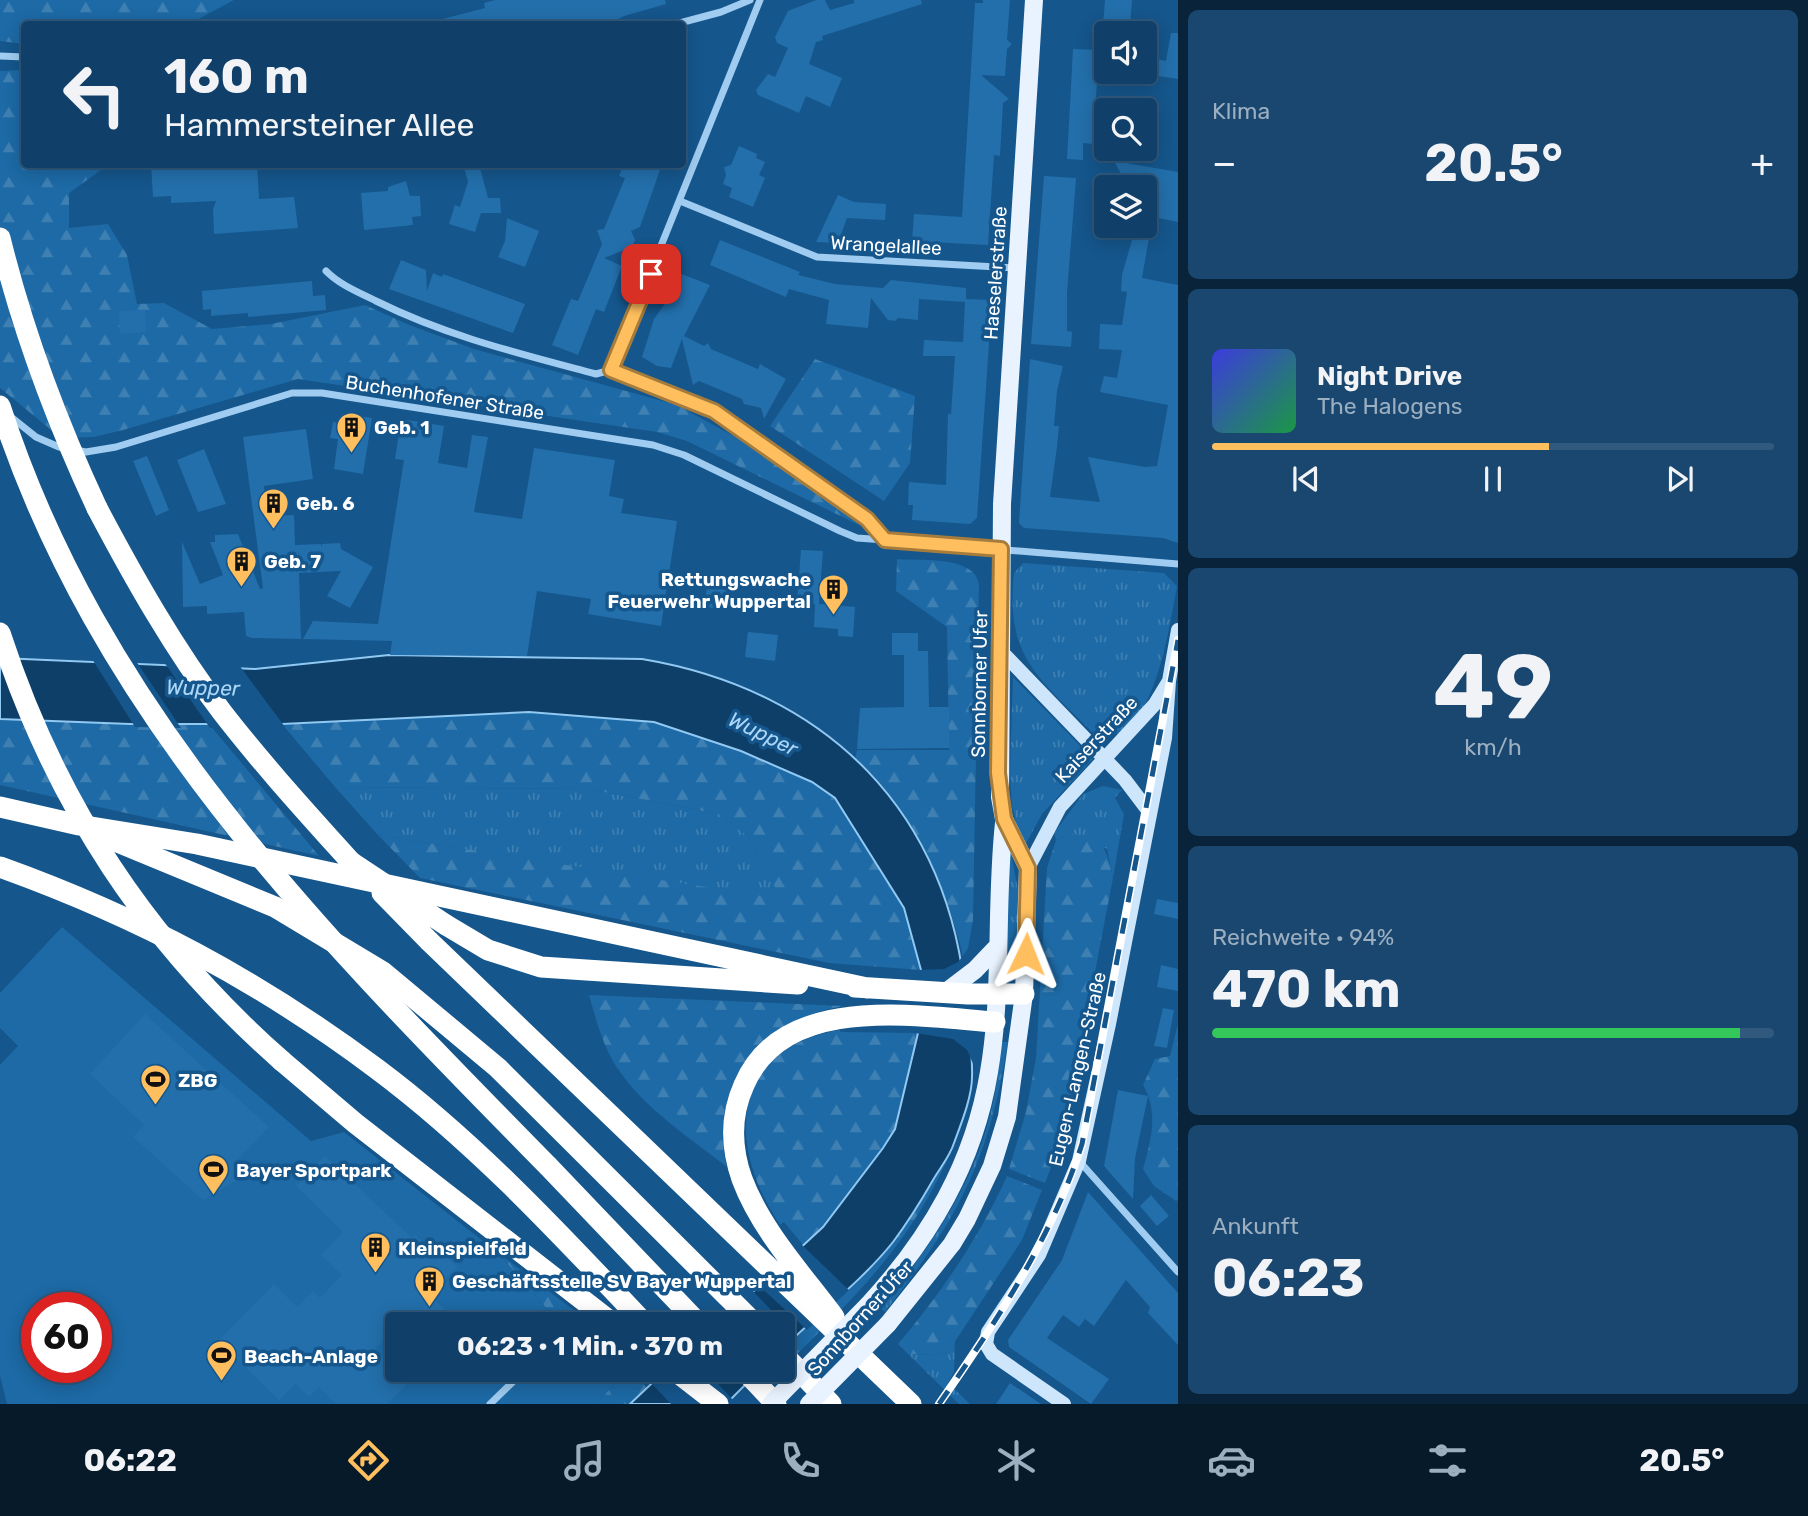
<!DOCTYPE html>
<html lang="de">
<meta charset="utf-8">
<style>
body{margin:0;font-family:Rubik,sans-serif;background:#19476f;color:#f1f3f6;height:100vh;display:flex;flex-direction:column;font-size:26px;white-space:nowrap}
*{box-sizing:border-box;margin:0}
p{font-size:23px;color:#9cafc0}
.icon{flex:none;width:38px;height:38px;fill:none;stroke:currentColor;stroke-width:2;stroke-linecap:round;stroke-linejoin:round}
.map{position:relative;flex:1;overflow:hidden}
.drawer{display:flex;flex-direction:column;gap:10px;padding:10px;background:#09233a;width:630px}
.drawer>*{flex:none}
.hud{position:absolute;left:21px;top:21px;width:665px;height:147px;border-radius:7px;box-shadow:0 4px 18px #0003,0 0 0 2px #30597d;background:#104069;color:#f1f3f6;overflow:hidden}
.buttons{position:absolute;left:1094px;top:21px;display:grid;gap:14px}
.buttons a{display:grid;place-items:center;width:63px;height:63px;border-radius:7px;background:#104069;box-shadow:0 4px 18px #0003,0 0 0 2px #30597d;font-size:35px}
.speed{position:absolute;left:21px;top:1292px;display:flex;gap:14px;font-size:35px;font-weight:700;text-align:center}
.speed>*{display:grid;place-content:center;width:91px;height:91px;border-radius:50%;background:#104069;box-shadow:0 4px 18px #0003,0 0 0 2px #30597d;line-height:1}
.speed .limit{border:10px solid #d22;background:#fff;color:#111}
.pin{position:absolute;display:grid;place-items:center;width:60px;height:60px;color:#fff;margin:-30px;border-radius:14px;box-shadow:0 4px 10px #0006}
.me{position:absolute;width:77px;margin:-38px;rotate:2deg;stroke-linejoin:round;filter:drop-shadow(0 0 5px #0008)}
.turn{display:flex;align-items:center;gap:24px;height:147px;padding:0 28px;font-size:32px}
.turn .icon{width:91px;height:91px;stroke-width:2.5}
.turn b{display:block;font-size:49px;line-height:60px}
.big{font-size:52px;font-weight:700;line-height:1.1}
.drawer .widget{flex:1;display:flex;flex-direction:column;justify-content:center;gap:10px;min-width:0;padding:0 24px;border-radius:10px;background:#19476f}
.drawer .dial{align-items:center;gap:0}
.dial b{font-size:91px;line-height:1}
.song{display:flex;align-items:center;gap:21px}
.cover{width:84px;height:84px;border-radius:10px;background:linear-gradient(135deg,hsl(240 70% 55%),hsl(140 70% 35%))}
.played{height:7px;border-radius:4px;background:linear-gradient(90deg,#ffbf5e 60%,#30597d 60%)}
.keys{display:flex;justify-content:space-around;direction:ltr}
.heat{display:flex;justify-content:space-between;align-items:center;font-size:38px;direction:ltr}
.charge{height:10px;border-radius:5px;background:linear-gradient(90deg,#34c759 94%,#30597d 0)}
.trip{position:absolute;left:385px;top:1312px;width:410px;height:70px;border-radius:7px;background:#104069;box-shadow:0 4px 18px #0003,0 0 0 2px #30597d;font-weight:700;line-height:70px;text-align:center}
.dock{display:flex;height:112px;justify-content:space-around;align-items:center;background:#061a2a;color:#9cafc0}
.dock .icon{width:49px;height:49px}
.dock .current{color:#ffbf5e}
.dock b{font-size:32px;color:#f1f3f6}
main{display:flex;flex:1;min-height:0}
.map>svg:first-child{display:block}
</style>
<main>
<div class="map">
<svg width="1178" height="1404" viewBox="0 0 1178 1404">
<defs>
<pattern id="grass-tufts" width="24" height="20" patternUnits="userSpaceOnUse" patternTransform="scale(1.75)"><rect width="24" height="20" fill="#1d6aa6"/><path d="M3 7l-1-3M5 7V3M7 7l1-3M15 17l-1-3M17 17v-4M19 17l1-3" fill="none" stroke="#3f80b3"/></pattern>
<pattern id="forest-firs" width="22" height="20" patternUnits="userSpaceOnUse" patternTransform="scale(1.75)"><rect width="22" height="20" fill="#1d6aa6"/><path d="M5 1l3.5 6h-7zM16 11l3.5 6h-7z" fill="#3f80b3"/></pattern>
</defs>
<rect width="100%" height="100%" fill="#15568c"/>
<!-- grass -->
<path fill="url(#grass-tufts)" d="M1023,563L1164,573L1177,586C1170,622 1153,758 1092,732C1038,677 1005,657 1014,573Z
M1013,677L1093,759L1042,814L1023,849L1012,806L1010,775Z
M1103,786L1122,790L1115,798L1124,814L1113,878L1107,849L1073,834L1056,840L1054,833L1083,794Z
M335,787L588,789L719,814L748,836L782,900L378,835Z
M1008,838L1019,895L1016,970H1005Z
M1002,1042H1008C989,1161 959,1218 885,1312L881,1309C929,1248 975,1184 992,1107C997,1086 999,1064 1002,1042Z
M955,1339L954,1372L948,1383L970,1404H959L908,1354L933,1355L948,1352Z"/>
<!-- forest -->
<path fill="url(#forest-firs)" d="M0,0H234L189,24H24V44L0,41Z
M24,70V164L108,165L69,193V228L108,224L127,255L137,304L164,303L212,329L271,324L365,305L407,324L474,349L677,405L739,439L863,527L687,441L657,432L298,379L123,430L94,437L61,438L0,388V71Z
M815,359L915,396L910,463L884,501L770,426Z
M897,559C919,561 974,555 979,584L973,920L968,948L963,956C945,881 913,812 855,760L857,750H949L947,627L896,591Z
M529,712L654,722L741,751L812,782L835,798L850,817L904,908L921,970L829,963L420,878L378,835L781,899L748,836L719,814L588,789L335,787L282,724Z
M0,719L209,724L319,856L0,785Z
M1073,834C1105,837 1106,849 1113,878L1064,1133L1045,1183L1009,1169L1026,1112L1036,1058L1047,868L1056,840Z
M589,995L844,1006C765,1018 706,1085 727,1167C689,1137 643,1108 616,1066C602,1044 596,1019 589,995Z
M1178,1024V1200L1176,1201L1154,1186L1143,1169C1151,1141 1159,1112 1143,1085L1155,1059L1170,1056Z
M839,1030L841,1032L918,1033L895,1130L835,1215L804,1246L784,1222L780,1225C727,1146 728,1050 839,1030Z
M954,1145C911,1245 857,1295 782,1369V1349L892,1243Z
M1007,1176L1042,1190L1022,1240L948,1352L933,1355L908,1354L898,1344C942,1292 979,1238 1007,1176Z
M497,1252L588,1321L591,1325H561Z
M605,1370H632L647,1388L630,1404H595L617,1382Z"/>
<!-- park -->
<path fill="#1d6aa6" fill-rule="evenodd" d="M62,927L311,1141L344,1132L497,1252L561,1325H397V1370H605L617,1382L595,1404H7L0,1376V1065L18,1046L0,1028V993ZM37,1307H96V1367H37Z"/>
<!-- water -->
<path fill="#0d3f69" stroke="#91c9f3" stroke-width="2" d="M389,655L642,659C827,690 951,813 966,1003C968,1027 973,1052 972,1077C972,1097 961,1124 954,1143C950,1156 940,1168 933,1180C921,1201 908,1222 893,1242C862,1281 818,1314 782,1349V1325H717L823,1227L883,1148L895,1129L918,1033L921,970L904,908L835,798L812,782L741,751L654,722L529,712L282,724H130L0,719V658L255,669Z
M666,1370H760L726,1404H630Z"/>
<!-- pier -->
<path fill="#15568c" d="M92,659L136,661L181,728L135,727Z
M164,662L239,665L285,727L210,728Z
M964,955L966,976L974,1066L967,1050L953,1039L915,1033L917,970L944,969L958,962Z
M801,1244L849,1290L807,1330L757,1284Z
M751,1289L798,1338L785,1351L782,1352V1325H733L723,1314Z
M661,1370H705L734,1401L731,1404H671L649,1381Z"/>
<!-- building -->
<path fill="#236fab" d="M495,0H665L666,4L624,16L609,24H440L439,20L485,8L484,3Z
M816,0H825L830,10L854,3V0H921L922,4L822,36L823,40L816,42L809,64L842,78L830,107L806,96L799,113L758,95L756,90L768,74L775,77L788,48L777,43L775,37L788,11Z
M983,0H1010L1007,40L1012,44L1007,49L1005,76L981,75L1009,99L1003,103L1000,156L994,155L988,245L912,241L914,214L962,217L975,3H983Z
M1105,0H1132L1130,27L1103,25Z
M1171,33H1178V79L1144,74V56L1166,61Z
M1073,49L1099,50L1093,144L1083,143V160L1067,159Z
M739,146L757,154L756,158L765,162L759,175L765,178L753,207L729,197L732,188L723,184L726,175L724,167L731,165Z
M1114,161L1178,172V222L1144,215V187H1122L1121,174Z
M151,164H257L259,199L294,197L298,228L214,234L213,209L216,201L171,203V196L153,197Z
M479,164L488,198H500L501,213H481L475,232L449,224L455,205L460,207L468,182L464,167Z
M624,164H662L640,227L631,231L635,240L632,247L604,258L622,266L604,312L596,309L578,355L552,345L571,299L578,301L602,244L597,230L604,229L625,178L619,176Z
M1044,176L1076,178L1067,293V331L1072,332L1071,347L1031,344Z
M406,181L410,196H420L421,216L412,217L413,225L364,230L361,193L388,191V187Z
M838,195L854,202L886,204L885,220L847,218L838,243L816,242Z
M507,218L539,231L525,267L498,257L505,241Z
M1136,226H1151L1142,278L1178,285V543L1163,538L1024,528L1019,523L1030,359L1063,366L1057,391L1054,426H1059L1057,447L1050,497L1100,502L1088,457L1145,467L1157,466L1168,405L1100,392L1104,376L1117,378L1122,350L1099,349L1100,324L1122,325L1127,292L1121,291L1122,275Z
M720,240L800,272L798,275L835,284L883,288L891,280L966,288V299L992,300L977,518L970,524L912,520L913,505H908L909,482L946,485L948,414H951L955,356H923L924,340L963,342L965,302L919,299L918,320L898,318L895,321L888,320L871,298L868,328L826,324L829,300L789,289L786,297L710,265Z
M401,260L426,270L427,291L433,273L442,277L443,274L525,304L513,333L389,289Z
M679,273L710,285L684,336L704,346L708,343L711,349L758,369L760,364L786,379L764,419L761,408L744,404L742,399L699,381L693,385L682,339L671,368L657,366L642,357L654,319L664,305L667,289L673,285L672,278Z
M312,281L313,296L325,295L326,310L248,317V313L211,316V309L203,310L202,291Z
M145,310L146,332L120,334L119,311Z
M342,414L372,418L363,474L334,469L338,439L330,438L333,422L341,423Z
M401,419L444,426L438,463L467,468L472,435L488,437L474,512L522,519L534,448L615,460L609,496L624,499L621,513L677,521L661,626L588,614L591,599L537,591L527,656L390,655L392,641L303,639L313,621L378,624L404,460L395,459Z
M306,429L313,479L264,486L267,516L294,515L295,545L321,544L322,548V544L340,543L341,549L373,567L350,608L327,596L341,571L299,573L301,639L252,638L246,636L244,612L207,614V606L183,607L182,542L200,584L223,575L210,542H215V535L238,534L260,589L263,588L243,437Z
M204,449L226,504L198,512L177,460Z
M147,456L169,510L156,516L133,461Z
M801,550L823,551L819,604L855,607L853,637L838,636V629L814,627L815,604L797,602Z
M709,573L735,576L730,610L704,607Z
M748,632L778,635L775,661L745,657Z
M892,633H918V651H928L929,707H949V748L857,749L860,708L904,707V655H892Z
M1157,899L1178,903V919L1154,914Z
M1161,965L1178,969V991L1157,987Z
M1163,1008L1174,1010L1167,1048L1154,1046Z
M145,1014L269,1127L234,1163L246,1175L203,1200L133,1137L144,1125L90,1074Z
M1118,1090L1148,1096L1135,1158L1133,1199L1104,1166Z
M325,1156L412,1238L415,1235L437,1256L441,1252L457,1267L430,1295L460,1325H397L375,1349L409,1382L387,1404H336L319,1387L309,1397L295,1384L279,1400L218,1341L274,1284L297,1307L313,1291L320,1298L342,1275L321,1255L343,1232L296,1186Z
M1088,1192L1178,1293V1345L1148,1313L1150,1307L1126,1280L1094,1326L1085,1319L1079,1327L1063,1315L1047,1338L1109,1379L1091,1404L1009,1347L1008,1340L1062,1260Z
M1151,1195L1169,1216L1157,1226L1140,1206Z
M1010,1383L1041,1404H996Z"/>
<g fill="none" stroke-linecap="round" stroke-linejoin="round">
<!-- street -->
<path stroke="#9fccf0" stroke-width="7" d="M676,24L721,12L750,0
M0,56L24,57
M680,201L817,257L1015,268
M326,271C340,285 358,292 376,301C446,336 521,354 596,374L611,370L714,411L867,519L885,540L1178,564
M611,370L760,0
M11,417L36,437L59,447L86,452L116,447L292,393H322L653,445L684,455L840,531L857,538L885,540
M1080,1162L1178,1272
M490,1404L525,1370"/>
<!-- secondary -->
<path stroke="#cde6fb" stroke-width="14" d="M1000,650L1125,780L1150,813
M1028,868L1060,807L1155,704L1169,681L1178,630
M1064,1404L992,1354L986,1344L988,1332L1039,1255L1079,1161L1109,1024L1165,738L1169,681"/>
<!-- primary -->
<path stroke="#e8f3ff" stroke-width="18" d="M946,992L975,970L996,948
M868,1305C930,1238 974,1163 989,1072C1003,990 995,906 1004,823
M888,1324L952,1244L967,1219L992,1166L1007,1117L1024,994L1028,868L1004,819L1000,797L1002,504L1034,0"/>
<!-- highway -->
<path stroke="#fff" stroke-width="21" d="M97,508C134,578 174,649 222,712C263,765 307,813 351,862
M0,807L79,825L197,844L867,988
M108,838L275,907L383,972L498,1068L756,1325
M0,867C139,917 258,980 377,1069C476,1143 561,1235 646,1325
M446,925L488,950L541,967L798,984
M429,941L911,1404
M855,987L968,994H1024
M282,1061L355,1123L615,1325
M548,1166L700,1325
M834,1317C802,1274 761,1230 742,1179C731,1148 730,1116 744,1085C783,993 914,1016 995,1022
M782,1353L831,1404
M674,1370L718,1404
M744,1370L776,1404"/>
<defs>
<path id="rail" d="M939,1404C996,1322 1051,1240 1082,1144L1178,640"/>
</defs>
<!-- rail casing -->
<use href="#rail" stroke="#fff" stroke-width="8"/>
<!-- rail -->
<use href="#rail" stroke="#15568c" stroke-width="5" stroke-dasharray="16" stroke-linecap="butt"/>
<!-- primary-bridge -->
<path stroke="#e8f3ff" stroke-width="18" d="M771,1404L868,1305
M809,1404L888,1324"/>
<!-- highway-bridge -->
<path stroke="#fff" stroke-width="21" d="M0,238C23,332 56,420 97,508
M0,406C100,716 326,940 548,1166
M0,633C56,805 147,942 282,1061
M351,862L446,925
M382,893L429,941"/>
</g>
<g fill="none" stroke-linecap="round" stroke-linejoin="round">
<defs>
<path id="route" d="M651,274L611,370L714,411L867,519L885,540L1001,549L998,773L1004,819L1028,868L1026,954"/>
</defs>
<!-- route casing -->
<use href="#route" stroke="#a67c3d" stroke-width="18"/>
<!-- route -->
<use href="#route" stroke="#ffbf5e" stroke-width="12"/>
</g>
<!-- icons -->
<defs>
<symbol id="building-pin" viewBox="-11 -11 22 30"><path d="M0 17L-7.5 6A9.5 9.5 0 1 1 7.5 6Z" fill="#ffbf5e" stroke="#15568c"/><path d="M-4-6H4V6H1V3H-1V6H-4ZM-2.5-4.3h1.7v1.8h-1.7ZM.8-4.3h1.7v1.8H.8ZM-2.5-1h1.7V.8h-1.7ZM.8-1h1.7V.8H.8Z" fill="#111"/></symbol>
<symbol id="stadium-pin" viewBox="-11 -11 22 30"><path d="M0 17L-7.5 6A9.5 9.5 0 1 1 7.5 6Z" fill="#ffbf5e" stroke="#15568c"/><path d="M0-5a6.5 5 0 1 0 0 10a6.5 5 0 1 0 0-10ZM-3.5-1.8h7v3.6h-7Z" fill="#111"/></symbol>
</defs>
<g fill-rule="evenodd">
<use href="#building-pin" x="334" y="410" width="35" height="47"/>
<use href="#building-pin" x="256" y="486" width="35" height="47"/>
<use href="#building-pin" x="224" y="544" width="35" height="47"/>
<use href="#building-pin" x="816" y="572" width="35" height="47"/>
<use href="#stadium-pin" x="138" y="1062" width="35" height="47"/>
<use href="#stadium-pin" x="196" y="1152" width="35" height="47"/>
<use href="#building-pin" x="358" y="1230" width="35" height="47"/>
<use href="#building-pin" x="412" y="1264" width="35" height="47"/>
<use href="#stadium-pin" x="204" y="1338" width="35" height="47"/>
</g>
<g text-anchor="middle" stroke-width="7" stroke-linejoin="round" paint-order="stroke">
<!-- street labels -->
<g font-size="19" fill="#fff" stroke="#15568c">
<text transform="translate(886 245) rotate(3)" y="7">Wrangelallee</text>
<text transform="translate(995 273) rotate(-86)" y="7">Haeselerstraße</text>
<text transform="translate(445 397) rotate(9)" y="7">Buchenhofener Straße</text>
<text transform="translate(979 684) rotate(-89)" y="7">Sonnborner Ufer</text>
<text transform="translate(1096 739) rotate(-47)" y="7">Kaiserstraße</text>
<text transform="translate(1077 1069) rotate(-77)" y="7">Eugen-Langen-Straße</text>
<text transform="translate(860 1318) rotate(-48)" y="7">Sonnborner Ufer</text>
</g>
<!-- poi labels -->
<g font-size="19" font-weight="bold" fill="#fff" stroke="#15568c" text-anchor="start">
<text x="374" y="434">Geb. 1</text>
<text x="296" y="510">Geb. 6</text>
<text x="264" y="568">Geb. 7</text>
<text x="811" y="586" text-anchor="end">Rettungswache<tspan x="811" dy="22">Feuerwehr Wuppertal</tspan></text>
<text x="178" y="1087">ZBG</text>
<text x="236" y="1177">Bayer Sportpark</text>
<text x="398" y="1255">Kleinspielfeld</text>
<text x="452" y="1288">Geschäftsstelle SV Bayer Wuppertal</text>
<text x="244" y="1363">Beach-Anlage</text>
</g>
<!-- water labels -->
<g font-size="21" font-style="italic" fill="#abd6f7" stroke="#15568c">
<text transform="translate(203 688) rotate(1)" y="7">Wupper</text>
<text transform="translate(763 734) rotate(26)" y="7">Wupper</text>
</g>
</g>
</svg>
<div class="buttons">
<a><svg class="icon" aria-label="sound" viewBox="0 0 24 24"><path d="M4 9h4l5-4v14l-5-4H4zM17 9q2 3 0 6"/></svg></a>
<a><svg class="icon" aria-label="search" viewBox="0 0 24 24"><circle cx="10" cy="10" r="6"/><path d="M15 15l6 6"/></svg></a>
<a><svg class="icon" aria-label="layers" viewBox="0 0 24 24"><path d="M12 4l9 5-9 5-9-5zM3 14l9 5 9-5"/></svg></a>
</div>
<div class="speed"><div class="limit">60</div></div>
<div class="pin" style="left:651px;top:274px;background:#d93025"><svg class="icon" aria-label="arrive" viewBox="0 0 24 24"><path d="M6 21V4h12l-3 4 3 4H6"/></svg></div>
<svg class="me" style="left:1026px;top:954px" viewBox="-20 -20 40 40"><path d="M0-17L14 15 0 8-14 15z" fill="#ffbf5e" stroke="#fff" stroke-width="4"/></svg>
<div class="trip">06:23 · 1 Min. · 370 m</div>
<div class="hud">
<div class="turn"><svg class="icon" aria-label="left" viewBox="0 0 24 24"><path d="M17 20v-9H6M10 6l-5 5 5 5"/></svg><div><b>160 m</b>Hammersteiner Allee</div></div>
</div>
</div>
<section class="drawer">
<div class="widget"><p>Klima</p>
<div class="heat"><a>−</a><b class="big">20.5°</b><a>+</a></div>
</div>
<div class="widget">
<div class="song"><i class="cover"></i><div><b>Night Drive</b><p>The Halogens</p></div></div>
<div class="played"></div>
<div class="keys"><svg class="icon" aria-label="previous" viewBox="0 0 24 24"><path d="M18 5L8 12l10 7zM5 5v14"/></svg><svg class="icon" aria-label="pause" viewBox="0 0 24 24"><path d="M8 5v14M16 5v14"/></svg><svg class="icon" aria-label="next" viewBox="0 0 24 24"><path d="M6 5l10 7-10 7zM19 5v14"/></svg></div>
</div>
<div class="widget dial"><b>49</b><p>km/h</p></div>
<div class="widget"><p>Reichweite · 94%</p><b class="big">470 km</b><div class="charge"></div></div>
<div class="widget"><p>Ankunft</p><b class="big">06:23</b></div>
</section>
</main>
<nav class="dock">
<b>06:22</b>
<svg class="icon current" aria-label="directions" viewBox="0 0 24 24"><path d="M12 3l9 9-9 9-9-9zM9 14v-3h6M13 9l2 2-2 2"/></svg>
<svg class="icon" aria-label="music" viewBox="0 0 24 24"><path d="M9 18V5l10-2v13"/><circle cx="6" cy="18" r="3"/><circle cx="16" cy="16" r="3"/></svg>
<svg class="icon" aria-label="phone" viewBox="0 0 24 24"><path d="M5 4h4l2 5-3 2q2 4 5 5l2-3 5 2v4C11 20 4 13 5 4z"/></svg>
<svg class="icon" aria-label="climate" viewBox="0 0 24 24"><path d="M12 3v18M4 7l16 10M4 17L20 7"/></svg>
<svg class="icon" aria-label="car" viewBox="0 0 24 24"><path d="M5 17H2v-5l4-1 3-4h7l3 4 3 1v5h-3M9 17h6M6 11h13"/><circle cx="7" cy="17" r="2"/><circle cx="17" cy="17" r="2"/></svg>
<svg class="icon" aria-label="filters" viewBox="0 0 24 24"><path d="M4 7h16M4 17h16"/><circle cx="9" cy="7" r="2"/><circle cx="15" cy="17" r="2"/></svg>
<b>20.5°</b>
</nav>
